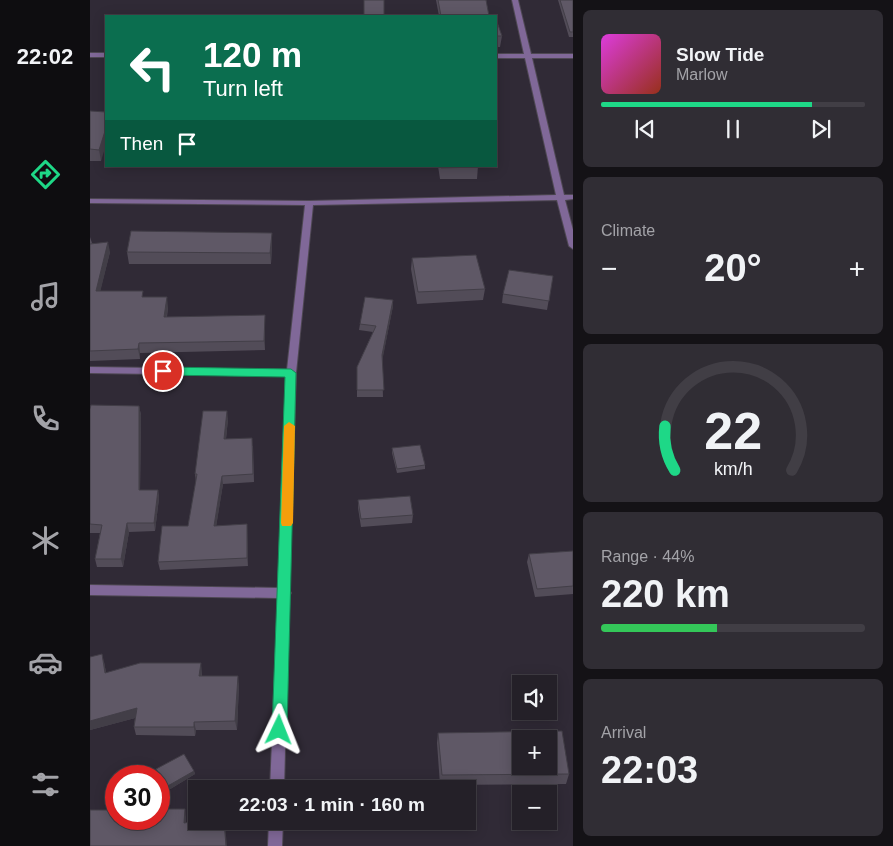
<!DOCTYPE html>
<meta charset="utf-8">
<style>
body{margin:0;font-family:Arial,sans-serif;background:#302d34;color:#f1f3f6;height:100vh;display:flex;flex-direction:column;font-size:19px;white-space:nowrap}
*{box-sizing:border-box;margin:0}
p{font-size:16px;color:#a3a3a8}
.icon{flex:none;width:28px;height:28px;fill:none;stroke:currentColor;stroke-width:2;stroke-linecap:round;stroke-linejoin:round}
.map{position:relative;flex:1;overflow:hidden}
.details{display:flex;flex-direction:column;gap:10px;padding:10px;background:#141216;width:320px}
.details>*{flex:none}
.guide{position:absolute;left:15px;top:15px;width:392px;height:152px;border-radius:0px;box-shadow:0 2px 12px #0003,0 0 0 1px #413e45;background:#0b6e4f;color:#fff;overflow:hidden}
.controls{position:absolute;left:422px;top:675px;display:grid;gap:10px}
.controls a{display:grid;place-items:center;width:45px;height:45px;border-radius:0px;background:#242028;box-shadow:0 2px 12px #0003,0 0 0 1px #413e45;font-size:25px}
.speed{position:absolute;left:15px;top:765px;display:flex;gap:10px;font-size:25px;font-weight:700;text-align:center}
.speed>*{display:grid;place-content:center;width:65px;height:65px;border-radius:50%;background:#242028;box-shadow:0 2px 12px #0003,0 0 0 1px #413e45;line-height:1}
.speed .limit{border:8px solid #d22;background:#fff;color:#111}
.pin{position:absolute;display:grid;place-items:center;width:42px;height:42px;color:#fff;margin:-21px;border:2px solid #fff;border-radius:50%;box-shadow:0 1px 5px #0007}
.me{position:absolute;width:55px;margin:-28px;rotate:2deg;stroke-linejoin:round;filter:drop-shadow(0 0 4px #0008)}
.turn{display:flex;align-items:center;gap:18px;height:105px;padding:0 15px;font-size:22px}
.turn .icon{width:65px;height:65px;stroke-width:2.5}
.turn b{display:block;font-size:35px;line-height:42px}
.then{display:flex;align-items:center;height:48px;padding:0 15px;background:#0003;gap:10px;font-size:19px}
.big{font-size:38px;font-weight:700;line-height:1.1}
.details .tile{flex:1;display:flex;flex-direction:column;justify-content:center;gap:8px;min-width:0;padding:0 18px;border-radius:8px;background:#302d34}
.details .dial{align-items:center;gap:0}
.dial svg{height:130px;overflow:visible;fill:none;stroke:#413e45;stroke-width:7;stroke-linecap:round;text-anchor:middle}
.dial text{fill:#f1f3f6;stroke:none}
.song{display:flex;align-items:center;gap:15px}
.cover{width:60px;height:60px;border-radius:8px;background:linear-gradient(135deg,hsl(300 70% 55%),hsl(10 70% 35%))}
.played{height:5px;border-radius:2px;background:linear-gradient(90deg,#1ed887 80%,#413e45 80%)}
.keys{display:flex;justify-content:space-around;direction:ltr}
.heat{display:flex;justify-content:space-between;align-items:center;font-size:28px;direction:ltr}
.charge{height:8px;border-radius:4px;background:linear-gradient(90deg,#34c759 44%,#413e45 0)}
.trip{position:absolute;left:98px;top:780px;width:288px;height:50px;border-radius:0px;background:#242028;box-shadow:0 2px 12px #0003,0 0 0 1px #413e45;font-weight:700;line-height:50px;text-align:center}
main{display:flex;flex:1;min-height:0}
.dock{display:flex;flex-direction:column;width:90px;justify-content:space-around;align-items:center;background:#0e0d10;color:#a3a3a8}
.dock .icon{width:35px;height:35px}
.dock .selected{color:#1ed887}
.dock b{font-size:22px;color:#f1f3f6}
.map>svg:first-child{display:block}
</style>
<main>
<nav class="dock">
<b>22:02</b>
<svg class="icon selected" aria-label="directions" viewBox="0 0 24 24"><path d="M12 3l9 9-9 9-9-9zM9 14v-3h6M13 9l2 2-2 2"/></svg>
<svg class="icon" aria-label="music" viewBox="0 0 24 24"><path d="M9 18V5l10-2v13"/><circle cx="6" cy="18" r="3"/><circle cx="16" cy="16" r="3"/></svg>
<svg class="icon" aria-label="phone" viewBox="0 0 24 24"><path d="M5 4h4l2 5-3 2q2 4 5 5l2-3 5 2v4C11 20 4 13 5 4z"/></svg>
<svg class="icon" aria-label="climate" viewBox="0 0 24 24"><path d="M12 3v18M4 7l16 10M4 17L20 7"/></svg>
<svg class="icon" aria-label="car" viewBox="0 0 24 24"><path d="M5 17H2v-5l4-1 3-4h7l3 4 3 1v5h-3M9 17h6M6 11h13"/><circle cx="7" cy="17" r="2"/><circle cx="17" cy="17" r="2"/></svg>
<svg class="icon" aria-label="filters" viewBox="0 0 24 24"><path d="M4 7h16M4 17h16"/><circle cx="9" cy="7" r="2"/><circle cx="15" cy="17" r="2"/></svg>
</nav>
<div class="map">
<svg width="483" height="846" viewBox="0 0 483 846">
<rect width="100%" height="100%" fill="#302a36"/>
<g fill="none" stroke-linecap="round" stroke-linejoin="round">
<defs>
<path id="minor" d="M422,0H428L441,54H483V58H442L474,195H483V199L475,200L483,230V249L479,246L467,200L223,205L206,373L199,590L201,593L199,596L194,789H180L188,598L0,595V585L188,588L196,376L0,373V367L197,370L215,205L0,203V199L219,201L466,195L435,58H406V54H434Z
M0,53H16V57H0Z
M179,821H193L192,846H178Z"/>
</defs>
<!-- minor casing -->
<use href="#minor" stroke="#4e4853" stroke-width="2"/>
<!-- minor -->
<use href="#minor" fill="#806898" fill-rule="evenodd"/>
</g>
<!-- wall -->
<path fill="#524c58" d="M346,0H396L399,16H349Z
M468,0H483V37H479Z
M406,19L412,36L410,47H406Z
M0,111L16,112L11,161H0Z
M348,166H388L387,179H350Z
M0,237L2,243L20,252L10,291L54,297L78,307L77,317L175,325V350L50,353V359L0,361Z
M182,244L181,264H39L37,252Z
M322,258L395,289L393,300L327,304L321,269Z
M463,276L457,310L412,303L413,294Z
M303,300V306L292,360L293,397H267V367L283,332L269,330L270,324Z
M49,406L51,415L50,490H68L69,498L65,531L39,532L33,567H7L5,559L10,533H0V409Z
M138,419L136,439L163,446L164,482L133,484L126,526L157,524L158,566L70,570L68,562L98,526L106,482L105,474Z
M302,448L335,465V469L307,473L302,453Z
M268,500L323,515L322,523L271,527L268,508Z
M483,551V594L445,597L437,562L439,554Z
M0,657L14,662L16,673L112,672V676L149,684L147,730H106L105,736L46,735L44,727L45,718L0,730Z
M348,733L479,774L476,784L350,785L347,743Z
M66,769L104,771L105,774L77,791L67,773Z"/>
<!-- shaded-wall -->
<path fill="#423e47" d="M16,128V145L11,161L9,150Z
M182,233V244L181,264L180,253Z
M18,242L20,252L8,301L6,291Z
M77,297L78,307L75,327L74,317Z
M303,300V306L292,362V355Z
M175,315V350L174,341Z
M49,343L50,353V359L48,349Z
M49,406L51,415L50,499L49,490Z
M137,411L138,419L135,448L134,439Z
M132,476L133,484L125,534L124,526Z
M68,490L69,498L65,531L64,523Z
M37,523L39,532L33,567L31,559Z
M157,524V532L158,566L157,558Z
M12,654L14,662L18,681L15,673Z
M111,663L112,672L111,684L109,676Z
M148,676L149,684L147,730L145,721Z
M47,708L49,717L0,730V721Z
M104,722L106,730L105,736L104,727Z
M104,771L105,774L77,791L76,787Z
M95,809L96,817V831L94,823Z
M134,821L135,825L137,846H136Z"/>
<!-- building -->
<path fill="#5f5866" stroke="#423e47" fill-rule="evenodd" d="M274,0H294V16H274Z
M348,0H396L399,16H351Z
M470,0H483V32H480Z
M406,19L412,36H406Z
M0,111L16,112V128L9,150L0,149Z
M351,166H388V167L351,168Z
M41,231L182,233L180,253L37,252Z
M18,242L6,291H53L52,297H77L74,317L175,315L174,341L49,343L48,349L0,351V244Z
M386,255L395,289L328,292L322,258Z
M419,270L463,276L459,301L413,294Z
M275,297L303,300L292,355L294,390H267V367L286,326L270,324Z
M1,405L49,406V490H68L64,523H37L31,559H5L12,525L0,524V409Z
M113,411H137L134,439L162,438L163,474L132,476L124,526L157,524V558L68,562L72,526H98L107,474H105Z
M330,445L335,465L307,469L302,448Z
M320,496L323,515L271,519L268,500Z
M483,551V586L447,589L439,554Z
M12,654L15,673L50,663H111L109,676H148L145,721L104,722V727H44L47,708L0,721V657Z
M472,731L479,774L352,775L348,733ZM431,739H459V766H431Z
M94,754L104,771L76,787L66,769Z
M69,809H95L94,823L106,821H134L136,846H0V810H26V819H69Z"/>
<!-- route -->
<path fill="#1ed887" stroke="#148c58" d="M73,367L201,369L206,373L197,730L194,735L189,737L184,735L182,730L195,377L73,375L68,371Z"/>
<!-- slow -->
<path fill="#f59e0b" d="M199,422L205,426L203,523L201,526H192L191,523L194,426Z"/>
</svg>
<div class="controls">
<a><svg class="icon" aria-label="sound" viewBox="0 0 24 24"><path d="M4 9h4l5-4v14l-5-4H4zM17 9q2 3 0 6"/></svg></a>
<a>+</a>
<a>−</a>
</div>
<div class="speed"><div class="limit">30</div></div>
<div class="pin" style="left:73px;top:371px;background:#d93025"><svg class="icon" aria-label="arrive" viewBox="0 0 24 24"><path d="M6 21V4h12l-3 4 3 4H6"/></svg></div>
<svg class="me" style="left:189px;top:730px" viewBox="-20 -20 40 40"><path d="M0-17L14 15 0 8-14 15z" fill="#1ed887" stroke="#fff" stroke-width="4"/></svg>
<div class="trip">22:03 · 1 min · 160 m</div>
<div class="guide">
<div class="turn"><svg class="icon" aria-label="left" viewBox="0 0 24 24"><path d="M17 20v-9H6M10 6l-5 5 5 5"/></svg><div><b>120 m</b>Turn left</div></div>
<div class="then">Then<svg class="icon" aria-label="arrive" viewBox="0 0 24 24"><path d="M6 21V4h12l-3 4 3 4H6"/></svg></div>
</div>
</div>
<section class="details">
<div class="tile">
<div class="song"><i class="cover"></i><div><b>Slow Tide</b><p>Marlow</p></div></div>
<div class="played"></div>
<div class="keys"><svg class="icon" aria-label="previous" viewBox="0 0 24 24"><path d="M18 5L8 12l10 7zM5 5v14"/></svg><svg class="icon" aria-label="pause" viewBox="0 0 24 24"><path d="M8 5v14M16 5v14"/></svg><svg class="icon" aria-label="next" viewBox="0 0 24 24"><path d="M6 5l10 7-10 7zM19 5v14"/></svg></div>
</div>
<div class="tile"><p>Climate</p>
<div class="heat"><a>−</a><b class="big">20°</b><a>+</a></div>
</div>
<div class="tile dial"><svg viewBox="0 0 100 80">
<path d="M14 69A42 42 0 1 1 86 69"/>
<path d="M14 69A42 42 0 0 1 8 42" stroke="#1ed887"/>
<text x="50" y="56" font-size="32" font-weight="700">22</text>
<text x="50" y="72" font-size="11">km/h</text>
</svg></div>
<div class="tile"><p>Range · 44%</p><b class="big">220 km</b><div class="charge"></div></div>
<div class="tile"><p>Arrival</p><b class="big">22:03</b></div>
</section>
</main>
